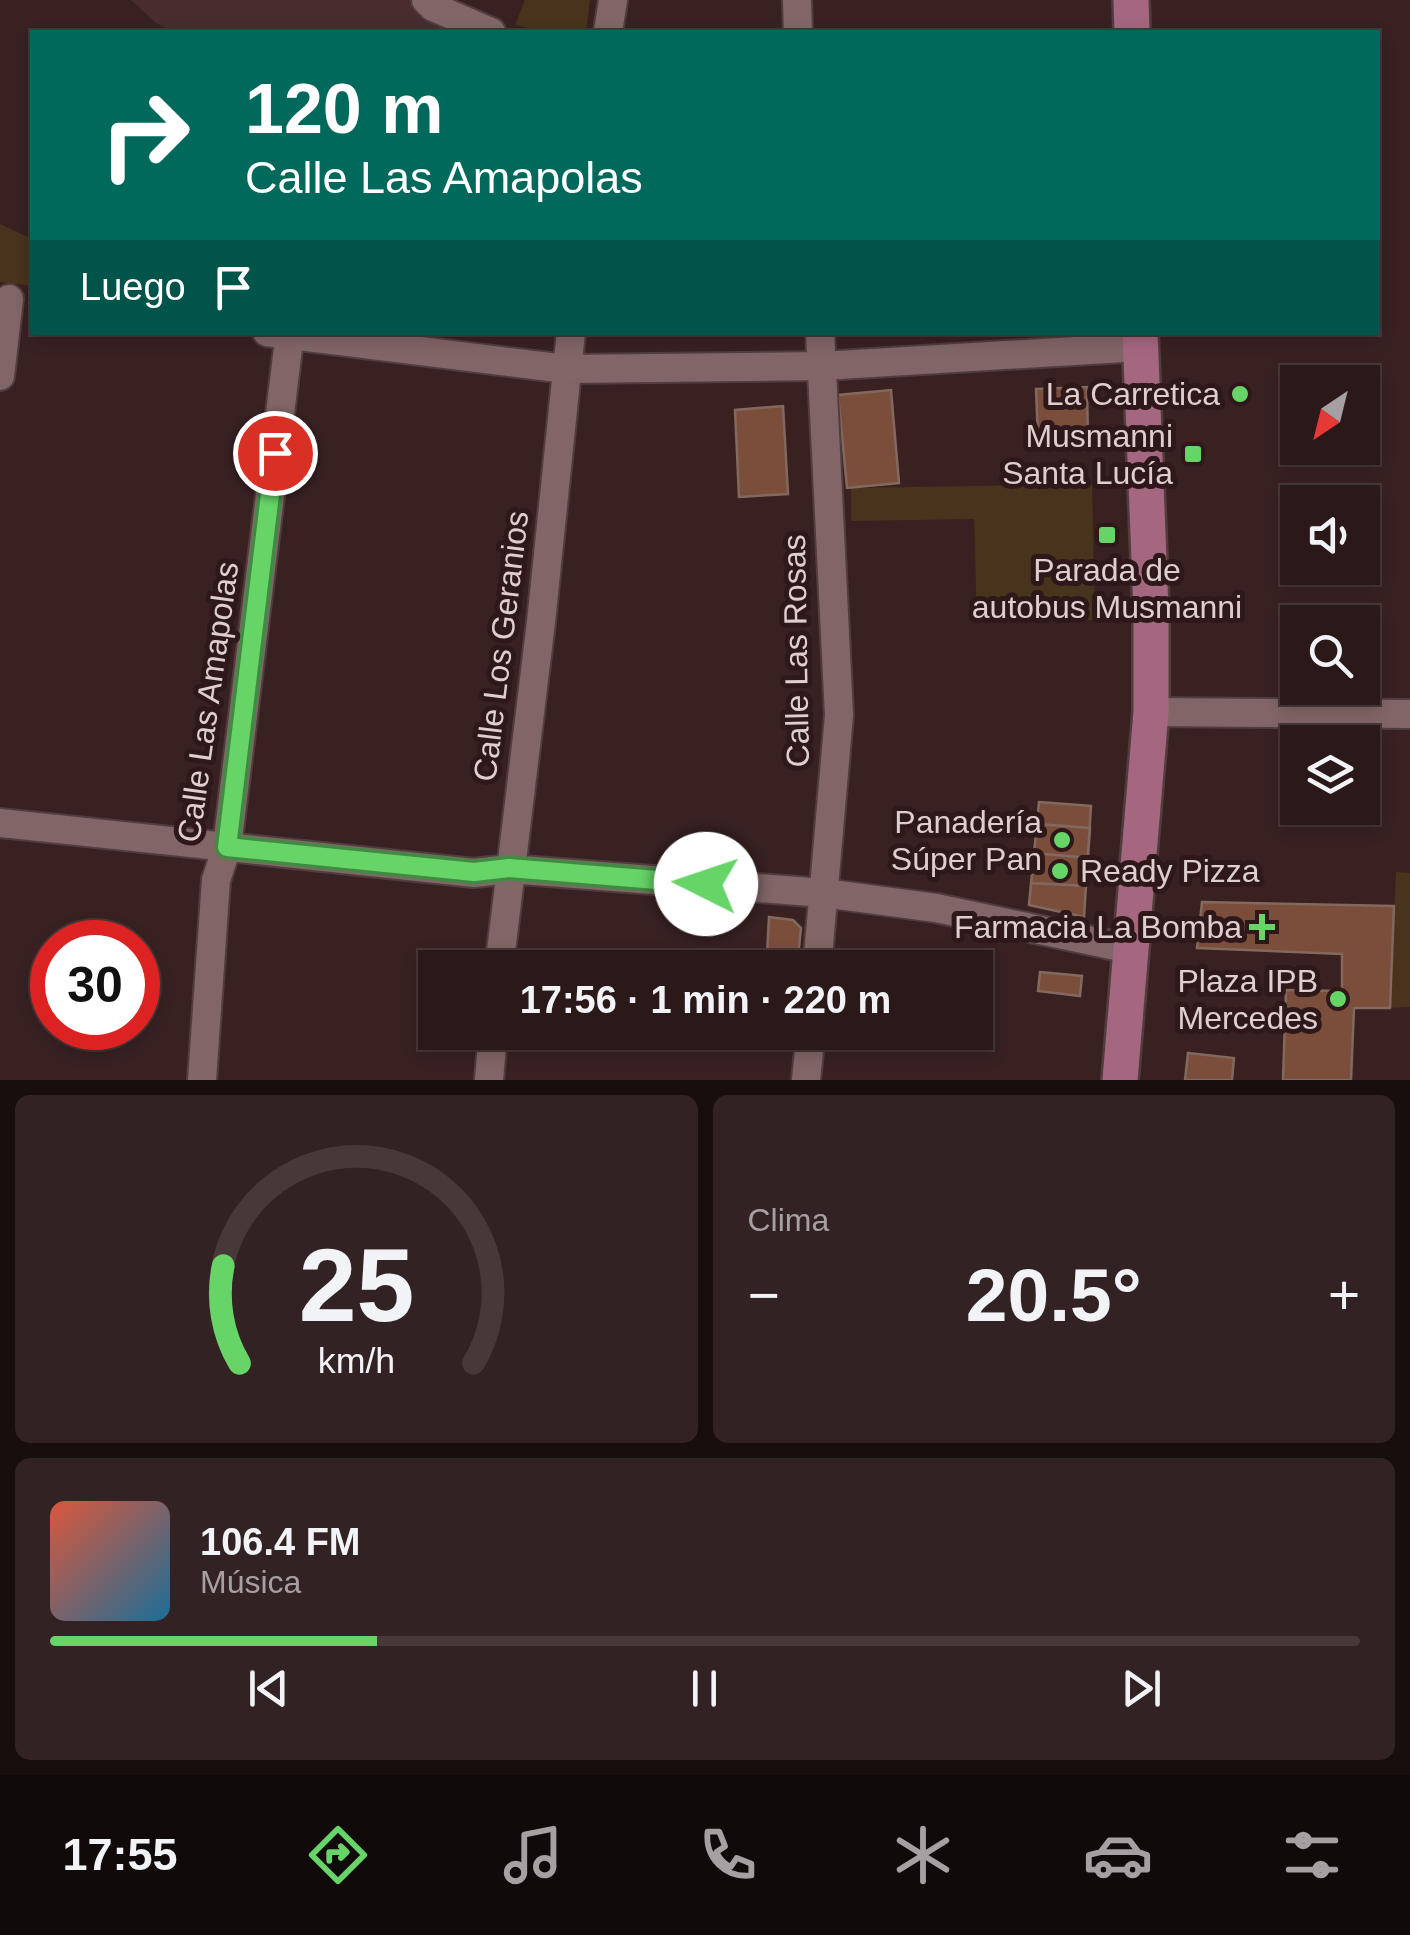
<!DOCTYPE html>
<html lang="es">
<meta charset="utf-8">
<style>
body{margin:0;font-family:Helvetica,sans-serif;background:#332223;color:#f1f3f6;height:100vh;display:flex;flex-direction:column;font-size:38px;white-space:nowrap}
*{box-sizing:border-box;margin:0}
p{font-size:32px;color:#a6a0a2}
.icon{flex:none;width:55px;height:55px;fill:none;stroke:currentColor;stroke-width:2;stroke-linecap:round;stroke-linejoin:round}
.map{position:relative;height:1080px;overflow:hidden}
.side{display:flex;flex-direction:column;gap:15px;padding:15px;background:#180e0e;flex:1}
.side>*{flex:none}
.top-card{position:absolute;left:30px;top:30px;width:1350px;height:305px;border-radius:0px;box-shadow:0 5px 15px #0003,0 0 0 2px #473839;background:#00695c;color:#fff;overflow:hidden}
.needle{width:65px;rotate:215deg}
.controls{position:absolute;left:1280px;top:365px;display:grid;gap:20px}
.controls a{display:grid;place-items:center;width:100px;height:100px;border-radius:0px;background:#2b191a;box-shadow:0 5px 15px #0003,0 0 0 2px #473839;font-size:50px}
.speed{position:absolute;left:30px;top:920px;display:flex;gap:20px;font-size:50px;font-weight:700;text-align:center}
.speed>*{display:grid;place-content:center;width:130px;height:130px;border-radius:50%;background:#2b191a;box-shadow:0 5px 15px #0003,0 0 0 2px #473839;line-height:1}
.speed .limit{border:15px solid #d22;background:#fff;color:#111}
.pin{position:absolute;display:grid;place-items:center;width:85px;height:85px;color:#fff;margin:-42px;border:5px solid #fff;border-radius:50%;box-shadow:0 2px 10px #0007}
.me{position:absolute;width:110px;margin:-55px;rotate:274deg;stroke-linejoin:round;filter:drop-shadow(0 0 8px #0008)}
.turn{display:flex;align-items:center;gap:35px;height:210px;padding:0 50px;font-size:45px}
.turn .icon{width:130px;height:130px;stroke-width:2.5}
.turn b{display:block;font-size:70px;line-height:85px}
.then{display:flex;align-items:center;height:95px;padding:0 50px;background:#0003;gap:20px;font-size:38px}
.big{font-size:75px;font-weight:700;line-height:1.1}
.side .tile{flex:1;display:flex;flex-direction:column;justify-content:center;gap:15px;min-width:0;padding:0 35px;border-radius:15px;background:#332223}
.side .dial{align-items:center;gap:0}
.dial svg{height:260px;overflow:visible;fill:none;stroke:#473839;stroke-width:7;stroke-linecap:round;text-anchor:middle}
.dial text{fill:#f1f3f6;stroke:none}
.song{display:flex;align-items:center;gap:30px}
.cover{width:120px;height:120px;border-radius:15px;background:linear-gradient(135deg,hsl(10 70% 55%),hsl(200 70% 35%))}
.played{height:10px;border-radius:5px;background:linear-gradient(90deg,#66d467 25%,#473839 25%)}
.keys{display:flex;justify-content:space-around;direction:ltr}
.heat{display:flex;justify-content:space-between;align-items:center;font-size:55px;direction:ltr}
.side .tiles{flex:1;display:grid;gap:15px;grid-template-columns:1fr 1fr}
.tile:last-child{grid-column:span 2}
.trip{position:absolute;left:418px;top:950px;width:575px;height:100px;border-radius:0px;background:#2b191a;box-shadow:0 5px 15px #0003,0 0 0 2px #473839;font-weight:700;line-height:100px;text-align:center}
.dock{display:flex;height:160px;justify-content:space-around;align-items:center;background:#110a0a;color:#a6a0a2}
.dock .icon{width:70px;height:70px}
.dock .selected{color:#66d467}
.dock b{font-size:45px;color:#f1f3f6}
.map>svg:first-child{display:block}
</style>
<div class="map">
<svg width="1410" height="1080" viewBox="0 0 1410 1080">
<rect width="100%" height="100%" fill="#392122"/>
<!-- built -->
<path fill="#492c2d" d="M131,0H411L462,32H174L156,23Z"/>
<!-- green -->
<path fill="#48331c" d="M525,0H590L586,32H550L515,25Z
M0,224L32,239V286L0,282Z
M1092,484L1095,620L977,621L974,519L851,521V488Z
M1396,872L1410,873V1007L1390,1008Z"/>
<!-- building -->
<path fill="#7b4d3b" stroke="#82695f" stroke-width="2.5" d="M1087,387L1088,438L1038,439L1036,389Z
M891,390L899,483L847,488L838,395Z
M783,406L788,494L739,497L735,410Z
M1039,802L1091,806L1084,917L1029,905Z
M1037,824L1090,828L1088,858L1034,853Z
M1034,853L1088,858L1086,886L1031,883Z
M1031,883L1086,886L1084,917L1029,905Z
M1202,902L1394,906L1390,1008H1354L1351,1080H1283L1286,990L1342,991V954L1197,948Z
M769,917L793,920L801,928L798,957L767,954Z
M1040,972L1082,976L1080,996L1038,991Z
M1188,1053L1234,1058L1232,1080H1185Z"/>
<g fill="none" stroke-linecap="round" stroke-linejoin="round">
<defs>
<path id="minor" d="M426,0L433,7L491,32
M797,0L798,32
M608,32L613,0
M267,332L566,369L822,366L1140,347
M0,376L9,299
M1151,712L1410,714
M0,823L474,873L509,869L824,893L936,908L1130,949
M499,968L541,622L571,332
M817,968L839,715L820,332
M202,1080L216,880L227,847L290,332
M489,1080L493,1032
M806,1080L811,1032"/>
<path id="major" d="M1131,0L1132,32
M1120,1080L1151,712V610L1140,332"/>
</defs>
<!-- minor casing -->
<use href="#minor" stroke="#513d3e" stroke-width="32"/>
<!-- major casing -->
<use href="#major" stroke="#513d3e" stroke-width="40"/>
<!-- minor -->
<use href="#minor" stroke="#826667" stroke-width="28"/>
<!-- major -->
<use href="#major" stroke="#a5677f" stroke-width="35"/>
</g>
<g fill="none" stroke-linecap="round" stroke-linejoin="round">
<defs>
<path id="route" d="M275,453L227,847L474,872L509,868L706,884"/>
</defs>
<!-- route casing -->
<use href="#route" stroke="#428a43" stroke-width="25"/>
<!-- route -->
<use href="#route" stroke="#66d467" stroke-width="18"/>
</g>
<!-- markers -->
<g fill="#66d467" stroke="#2e1819" stroke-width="4">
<circle cx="1240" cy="394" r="10"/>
<rect x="1183" y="444" width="20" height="20" rx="5"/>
<rect x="1097" y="525" width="20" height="20" rx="5"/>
<circle cx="1062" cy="840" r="10"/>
<circle cx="1060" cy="871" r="10"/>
<path d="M1257 912h10v10h10v10h-10v10h-10v-10h-10v-10h10z"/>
<circle cx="1338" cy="999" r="10"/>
</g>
<g text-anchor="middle" stroke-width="10" stroke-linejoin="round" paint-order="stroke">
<!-- poi labels -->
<g font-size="32" fill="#decece" stroke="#2e1819" text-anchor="end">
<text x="1220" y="405">La Carretica</text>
<text x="1173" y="447">Musmanni<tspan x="1173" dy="37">Santa Lucía</tspan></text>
<text x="1107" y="581" text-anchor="middle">Parada de<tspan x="1107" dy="37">autobus Musmanni</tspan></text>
<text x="1042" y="833">Panadería<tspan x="1042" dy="37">Súper Pan</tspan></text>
<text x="1080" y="882" text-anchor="start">Ready Pizza</text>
<text x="1242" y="938">Farmacia La Bomba</text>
<text x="1318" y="992">Plaza IPB<tspan x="1318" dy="37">Mercedes</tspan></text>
</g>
<!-- street labels -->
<g font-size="32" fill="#decece" stroke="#2e1819">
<text transform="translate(501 646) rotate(-83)" y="11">Calle Los Geranios</text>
<text transform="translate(796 651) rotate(-91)" y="11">Calle Las Rosas</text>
<text transform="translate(208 702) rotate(-82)" y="11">Calle Las Amapolas</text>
</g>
</g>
</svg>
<div class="controls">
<a><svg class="needle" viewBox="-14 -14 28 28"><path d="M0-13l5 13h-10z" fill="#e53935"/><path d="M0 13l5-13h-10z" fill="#a6a0a2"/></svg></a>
<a><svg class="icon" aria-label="sound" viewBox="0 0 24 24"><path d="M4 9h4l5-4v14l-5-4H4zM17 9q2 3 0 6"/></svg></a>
<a><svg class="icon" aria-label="search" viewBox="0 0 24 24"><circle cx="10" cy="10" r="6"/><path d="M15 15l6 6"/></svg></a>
<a><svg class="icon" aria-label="layers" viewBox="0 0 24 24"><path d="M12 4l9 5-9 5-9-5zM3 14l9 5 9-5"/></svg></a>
</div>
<div class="speed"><div class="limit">30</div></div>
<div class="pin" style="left:275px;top:453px;background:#d93025"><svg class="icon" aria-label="arrive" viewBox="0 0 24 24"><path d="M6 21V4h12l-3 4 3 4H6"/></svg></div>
<svg class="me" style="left:706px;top:884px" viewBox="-20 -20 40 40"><circle r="19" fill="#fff"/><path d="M0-13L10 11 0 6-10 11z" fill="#66d467"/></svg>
<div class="trip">17:56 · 1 min · 220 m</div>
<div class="top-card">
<div class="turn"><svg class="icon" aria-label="right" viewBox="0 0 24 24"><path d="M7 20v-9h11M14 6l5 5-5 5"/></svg><div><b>120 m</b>Calle Las Amapolas</div></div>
<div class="then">Luego<svg class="icon" aria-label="arrive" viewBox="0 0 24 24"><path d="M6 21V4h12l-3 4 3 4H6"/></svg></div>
</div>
</div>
<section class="side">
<div class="tiles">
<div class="tile dial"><svg viewBox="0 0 100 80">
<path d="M14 69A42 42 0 1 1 86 69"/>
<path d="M14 69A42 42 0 0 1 9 39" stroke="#66d467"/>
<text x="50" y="56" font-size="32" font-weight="700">25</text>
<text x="50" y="72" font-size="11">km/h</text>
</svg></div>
<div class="tile"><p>Clima</p>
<div class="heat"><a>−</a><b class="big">20.5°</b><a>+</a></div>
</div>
<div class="tile">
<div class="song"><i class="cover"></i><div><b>106.4 FM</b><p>Música</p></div></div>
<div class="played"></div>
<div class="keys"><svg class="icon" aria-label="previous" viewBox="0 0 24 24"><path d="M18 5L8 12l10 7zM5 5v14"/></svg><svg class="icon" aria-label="pause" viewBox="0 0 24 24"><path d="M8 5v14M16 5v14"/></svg><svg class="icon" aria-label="next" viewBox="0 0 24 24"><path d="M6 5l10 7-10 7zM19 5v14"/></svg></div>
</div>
</div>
</section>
<nav class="dock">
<b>17:55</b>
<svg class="icon selected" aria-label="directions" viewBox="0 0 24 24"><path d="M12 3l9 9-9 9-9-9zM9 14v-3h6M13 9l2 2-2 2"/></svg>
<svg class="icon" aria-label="music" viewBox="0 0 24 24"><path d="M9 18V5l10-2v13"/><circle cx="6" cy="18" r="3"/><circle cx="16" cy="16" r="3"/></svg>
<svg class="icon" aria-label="phone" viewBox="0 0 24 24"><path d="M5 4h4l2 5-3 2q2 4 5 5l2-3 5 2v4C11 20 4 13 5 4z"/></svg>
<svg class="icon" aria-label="climate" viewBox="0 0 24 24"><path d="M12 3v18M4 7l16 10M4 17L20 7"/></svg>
<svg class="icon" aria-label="car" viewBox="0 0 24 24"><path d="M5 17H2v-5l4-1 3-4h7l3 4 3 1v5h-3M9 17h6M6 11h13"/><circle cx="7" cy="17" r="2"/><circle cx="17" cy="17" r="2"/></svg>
<svg class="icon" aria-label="filters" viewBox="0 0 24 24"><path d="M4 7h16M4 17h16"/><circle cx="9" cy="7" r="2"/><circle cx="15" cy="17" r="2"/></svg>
</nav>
